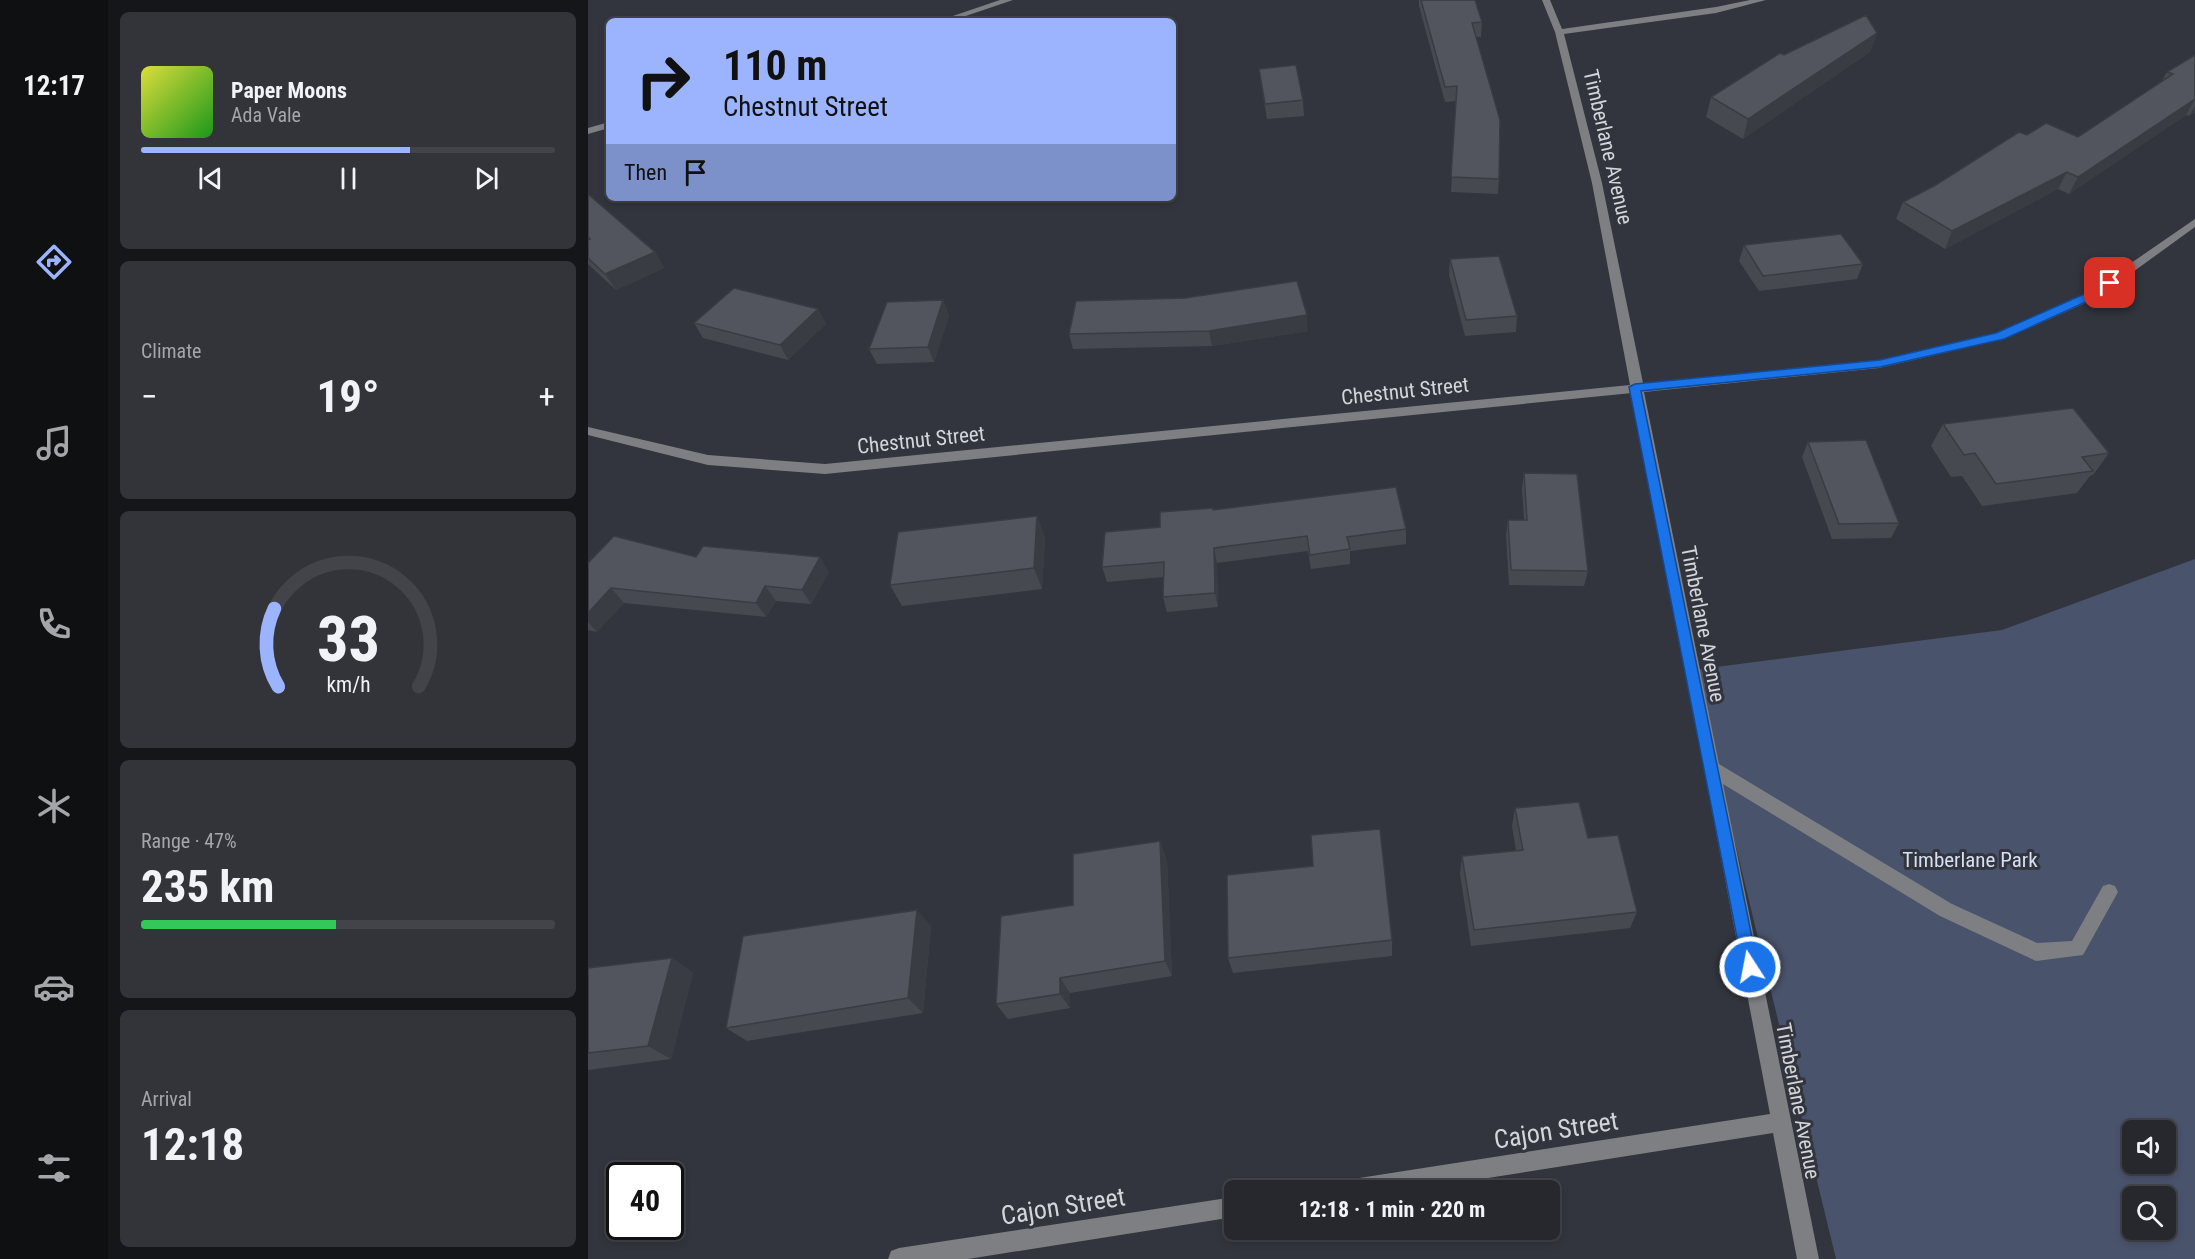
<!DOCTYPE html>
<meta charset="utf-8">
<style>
body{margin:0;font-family:"Roboto Condensed",sans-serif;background:#32343a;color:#f1f3f6;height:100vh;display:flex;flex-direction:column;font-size:22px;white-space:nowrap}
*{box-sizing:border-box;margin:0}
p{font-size:20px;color:#a4a6aa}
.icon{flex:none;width:33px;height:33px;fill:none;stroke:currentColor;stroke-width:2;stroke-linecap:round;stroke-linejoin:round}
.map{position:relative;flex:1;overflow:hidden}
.side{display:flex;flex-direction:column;gap:12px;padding:12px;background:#151619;width:480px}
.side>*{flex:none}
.hud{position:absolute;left:18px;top:18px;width:570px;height:183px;border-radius:9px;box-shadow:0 3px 9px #0003,0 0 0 2px #42444a;background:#9bb4fd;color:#111;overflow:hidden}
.controls{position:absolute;left:1534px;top:1120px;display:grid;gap:12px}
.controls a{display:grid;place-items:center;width:54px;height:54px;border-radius:9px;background:#26282e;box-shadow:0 3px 9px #0003,0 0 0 2px #42444a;font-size:30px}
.speed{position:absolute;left:18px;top:1162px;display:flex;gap:12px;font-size:30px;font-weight:700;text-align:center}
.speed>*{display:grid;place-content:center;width:78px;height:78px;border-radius:50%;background:#26282e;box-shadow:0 3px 9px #0003,0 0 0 2px #42444a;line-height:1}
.speed .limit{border:3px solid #111;border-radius:9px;background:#fff;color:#111}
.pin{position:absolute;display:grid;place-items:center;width:51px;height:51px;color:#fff;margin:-26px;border-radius:12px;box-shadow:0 3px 9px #0006}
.me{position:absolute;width:66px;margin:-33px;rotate:349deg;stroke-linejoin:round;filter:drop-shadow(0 0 4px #0008)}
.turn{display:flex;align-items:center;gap:21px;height:126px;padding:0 18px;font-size:27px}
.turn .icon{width:78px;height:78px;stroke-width:2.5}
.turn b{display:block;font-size:42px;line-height:51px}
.then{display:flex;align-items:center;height:57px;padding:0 18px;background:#0003;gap:12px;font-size:22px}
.big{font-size:45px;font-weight:700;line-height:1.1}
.side .widget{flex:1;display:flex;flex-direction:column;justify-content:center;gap:9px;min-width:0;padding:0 21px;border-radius:9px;background:#32343a}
.side .dial{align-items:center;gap:0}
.dial svg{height:156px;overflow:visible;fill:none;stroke:#42444a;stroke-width:7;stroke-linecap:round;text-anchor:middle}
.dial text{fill:#f1f3f6;stroke:none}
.song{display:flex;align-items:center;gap:18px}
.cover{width:72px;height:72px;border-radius:9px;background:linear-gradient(135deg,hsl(60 70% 55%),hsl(120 70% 35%))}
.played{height:6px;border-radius:3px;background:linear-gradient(90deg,#9bb4fd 65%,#42444a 65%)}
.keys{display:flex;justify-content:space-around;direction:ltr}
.heat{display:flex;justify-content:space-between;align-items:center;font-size:33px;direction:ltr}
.charge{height:9px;border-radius:4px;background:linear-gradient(90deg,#34c759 47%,#42444a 0)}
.trip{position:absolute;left:636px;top:1180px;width:336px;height:60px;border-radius:9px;background:#26282e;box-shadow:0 3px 9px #0003,0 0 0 2px #42444a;font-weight:700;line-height:60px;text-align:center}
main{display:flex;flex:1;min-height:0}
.dock{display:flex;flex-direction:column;width:108px;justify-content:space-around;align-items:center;background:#0f1012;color:#a4a6aa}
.dock .icon{width:42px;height:42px}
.dock .on{color:#9bb4fd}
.dock b{font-size:27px;color:#f1f3f6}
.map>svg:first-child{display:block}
</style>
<main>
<nav class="dock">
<b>12:17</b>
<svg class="icon on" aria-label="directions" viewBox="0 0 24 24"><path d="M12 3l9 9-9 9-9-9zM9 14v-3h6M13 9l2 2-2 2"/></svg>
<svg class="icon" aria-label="music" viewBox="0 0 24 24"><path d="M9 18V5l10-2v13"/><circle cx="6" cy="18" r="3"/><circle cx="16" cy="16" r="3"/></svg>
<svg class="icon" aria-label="phone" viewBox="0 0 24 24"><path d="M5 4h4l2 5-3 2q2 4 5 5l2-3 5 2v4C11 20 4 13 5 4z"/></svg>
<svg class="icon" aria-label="climate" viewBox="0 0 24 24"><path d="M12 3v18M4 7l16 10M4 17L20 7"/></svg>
<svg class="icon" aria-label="car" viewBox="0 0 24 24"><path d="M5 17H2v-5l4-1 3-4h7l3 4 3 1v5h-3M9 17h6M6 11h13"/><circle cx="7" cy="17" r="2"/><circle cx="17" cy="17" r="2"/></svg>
<svg class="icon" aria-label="filters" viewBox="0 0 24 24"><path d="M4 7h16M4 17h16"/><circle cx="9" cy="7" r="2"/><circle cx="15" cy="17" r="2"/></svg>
</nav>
<section class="side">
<div class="widget">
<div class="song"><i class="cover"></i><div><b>Paper Moons</b><p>Ada Vale</p></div></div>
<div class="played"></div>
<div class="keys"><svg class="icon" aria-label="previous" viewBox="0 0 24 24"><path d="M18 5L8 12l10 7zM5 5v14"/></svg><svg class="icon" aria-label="pause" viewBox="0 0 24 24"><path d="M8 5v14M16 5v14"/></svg><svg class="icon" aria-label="next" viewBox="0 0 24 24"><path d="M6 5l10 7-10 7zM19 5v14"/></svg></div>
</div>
<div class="widget"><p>Climate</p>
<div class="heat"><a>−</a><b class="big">19°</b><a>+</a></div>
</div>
<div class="widget dial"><svg viewBox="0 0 100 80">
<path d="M14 69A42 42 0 1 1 86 69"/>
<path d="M14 69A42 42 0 0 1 12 29" stroke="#9bb4fd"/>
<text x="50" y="56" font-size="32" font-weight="700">33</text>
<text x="50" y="72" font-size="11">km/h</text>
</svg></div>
<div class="widget"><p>Range · 47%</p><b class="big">235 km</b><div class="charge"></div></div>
<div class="widget"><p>Arrival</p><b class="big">12:18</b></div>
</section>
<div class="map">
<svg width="1607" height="1259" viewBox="0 0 1607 1259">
<rect width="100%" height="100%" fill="#32353d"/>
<!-- green -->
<path fill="#4a536c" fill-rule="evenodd" d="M1607,559V1259H1248L1105,670L1414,630ZM1545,1131H1578V1164H1545ZM1545,1197H1578V1230H1545Z"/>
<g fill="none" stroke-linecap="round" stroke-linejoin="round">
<!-- minor -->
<path fill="#7d7f83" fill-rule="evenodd" d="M412,0H425L363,21H350Z
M954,0H962L974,29L1128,7L1162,0H1178L1128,13L976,34L1014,183L1055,383L1291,360L1408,333L1501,292L1607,219V227L1509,298L1416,339L1291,368L1056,392L1131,764L1364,904L1449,943L1484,941L1515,886L1521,884L1527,886L1530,892L1495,955L1448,961L1352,916L1135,784L1231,1259H1209L1185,1133L818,1191H742L745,1184L752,1181L1182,1114L1044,393L237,474L120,465L0,435V427L120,455L237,464L1042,385L1004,183L967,32Z
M21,122V128L0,134V128Z
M646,1197V1217L380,1259H300L303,1251L311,1248Z"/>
</g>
<!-- wall -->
<path fill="#474951" d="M831,0H887L894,22L893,37H888L911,179L910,194L863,192L868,101L857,102L831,6Z
M1289,33L1282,52L1155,139L1118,117L1123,97L1196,55Z
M1607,55V112L1601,116L1598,115L1481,194L1470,189L1357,249L1308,219L1315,202L1346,186L1439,135L1490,137L1573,82L1579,72Z
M671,69L715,100L716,116L679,119L673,84Z
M0,194L67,252L76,268L28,290L0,264V240L1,239L0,238Z
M1156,245L1275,264L1269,279L1171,291L1151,261Z
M862,259L929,316L928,332L877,336L861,275Z
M355,300L361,316L346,362L289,364L281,349Z
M488,301L720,331L624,346L485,349L481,334Z
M230,309L238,324L200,360L115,338L106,323Z
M1355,424L1521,453L1505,475L1502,476L1489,493L1394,506L1374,476L1363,477L1343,446Z
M1220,442L1311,523L1303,538L1244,539L1214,457Z
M936,473L1000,571L996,586L921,585L918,535L920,520H936L934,488Z
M626,510L818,529V544L762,551V564L723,569L720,551L629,563L630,607L579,612L575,597L576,577L519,582L514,567Z
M449,516L457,538L454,589L314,606L302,585Z
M108,557L241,572L223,604L188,601L178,617L36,603L9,632L0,630V563Z
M927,808L1000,838L1049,912L1042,928L883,946L872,874L874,856L928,851L924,826Z
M579,859L584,976L482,993V1008L420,1019L408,1004L485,905Z
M343,926L335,1013L159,1041L138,1028Z
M804,940V956L645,973L640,958Z
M84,958L105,973L83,1059L0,1070V968Z"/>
<!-- shaded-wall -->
<path fill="#393c42" d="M1289,33L1282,52L1155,139L1160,119Z
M1607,99L1598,115L1481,194L1490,177Z
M1607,106V112L1601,116Z
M1479,172L1470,189L1357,249L1364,231Z
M67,252L76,268L28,290L17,274Z
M355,300L361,316L346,362L340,347Z
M230,309L238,324L200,360L192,345Z
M719,315L720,331L624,346L621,331Z
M449,516L457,538L454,589L446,568Z
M626,548L629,563L630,607L627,593Z
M232,557L241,572L223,604L214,590Z
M177,586L188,601L178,617L168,603Z
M23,588L36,603L9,632L0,622V613Z
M572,841L579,859L584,976L577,961Z
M329,910L343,926L335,1013L320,998Z
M84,958L105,973L83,1059L60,1046Z
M472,978L482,993V1008L472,994Z"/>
<!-- building -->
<path fill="#52555e" stroke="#393c42" stroke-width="1.5" d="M833,0H887L894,22L884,23L912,120L911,179L863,177L869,86L857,87Z
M1278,15L1289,33L1160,119L1123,97L1192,53L1196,55Z
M1607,55V99L1490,177L1479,172L1364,231L1315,202L1346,186L1431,132L1439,135L1458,123L1490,137L1585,74L1579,72Z
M708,65L715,100L677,104L671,69Z
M0,194L67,252L17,274L0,258V240L2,239L0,236Z
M1253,234L1275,264L1175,276L1156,245Z
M911,256L929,316L878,320L862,259Z
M709,281L719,315L621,331L481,334L488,301L597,298Z
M146,288L230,309L192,345L106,323Z
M355,300L340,347L281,349L299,302Z
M1485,408L1521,453L1494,457L1505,471L1408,484L1387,453L1376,455L1355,424Z
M1278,440L1311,523L1251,524L1220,442Z
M936,473L989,474L1000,571L923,570L920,520H939Z
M808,487L818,529L759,537L762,549L722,555L719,536L626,548L627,593L575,597L576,562L514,567L517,532L572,527V512L625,508V510Z
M449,516L446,568L302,585L310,532Z
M26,536L108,557L115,546L232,557L214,590L177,586L168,603L23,588L0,613V563Z
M991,802L1000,838L1030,835L1049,912L886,930L874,856L935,850L927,808Z
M792,829L804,940L640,958L639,875L725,866L723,835Z
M572,841L577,961L472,978V994L408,1004L413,916L485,905V854Z
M329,910L320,998L138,1028L155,936Z
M84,958L60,1046L0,1053V968Z"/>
<!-- route -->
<path fill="#1a73e8" stroke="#114b97" stroke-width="1.5" d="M1518,280L1527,283L1509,297L1416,339L1292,367L1053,391L1170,967L1168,973L1162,975L1156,973L1041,387L1047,384L1292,360L1408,333L1501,292Z"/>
<g text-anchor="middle" stroke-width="6" stroke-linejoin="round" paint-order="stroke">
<!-- street labels -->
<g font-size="21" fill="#d3d5da" stroke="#32353d">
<text transform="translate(1020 147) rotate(77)" y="7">Timberlane Avenue</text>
<text transform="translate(817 391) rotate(-6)" y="7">Chestnut Street</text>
<text transform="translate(333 440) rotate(-6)" y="7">Chestnut Street</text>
<text transform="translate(1115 624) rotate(79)" y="7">Timberlane Avenue</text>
<text transform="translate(1210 1101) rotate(79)" y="7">Timberlane Avenue</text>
</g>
<!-- park labels -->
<g font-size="21" fill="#d7dff5" stroke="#32353d">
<text x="1382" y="867">Timberlane Park</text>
</g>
<!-- near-street labels -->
<g font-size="26" fill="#d3d5da" stroke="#32353d">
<text transform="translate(968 1130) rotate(-9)" y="9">Cajon Street</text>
<text transform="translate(475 1206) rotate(-9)" y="9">Cajon Street</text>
</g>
</g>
</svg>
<div class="controls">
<a><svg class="icon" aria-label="sound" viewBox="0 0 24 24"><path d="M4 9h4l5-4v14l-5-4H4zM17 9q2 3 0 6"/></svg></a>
<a><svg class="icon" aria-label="search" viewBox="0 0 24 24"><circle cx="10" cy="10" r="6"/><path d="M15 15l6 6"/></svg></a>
</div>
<div class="speed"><div class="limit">40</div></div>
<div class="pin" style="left:1522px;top:283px;background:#d93025"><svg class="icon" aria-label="arrive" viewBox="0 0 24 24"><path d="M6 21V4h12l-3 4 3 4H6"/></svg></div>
<svg class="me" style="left:1162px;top:967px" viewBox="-20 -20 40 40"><circle r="17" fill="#1a73e8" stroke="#fff" stroke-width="3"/><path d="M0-11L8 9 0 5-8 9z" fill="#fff"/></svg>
<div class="trip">12:18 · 1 min · 220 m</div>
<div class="hud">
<div class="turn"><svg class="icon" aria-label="right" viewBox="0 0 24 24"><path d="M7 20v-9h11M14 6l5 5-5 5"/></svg><div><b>110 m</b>Chestnut Street</div></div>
<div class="then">Then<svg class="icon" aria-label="arrive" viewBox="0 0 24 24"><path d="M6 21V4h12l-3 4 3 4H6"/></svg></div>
</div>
</div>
</main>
